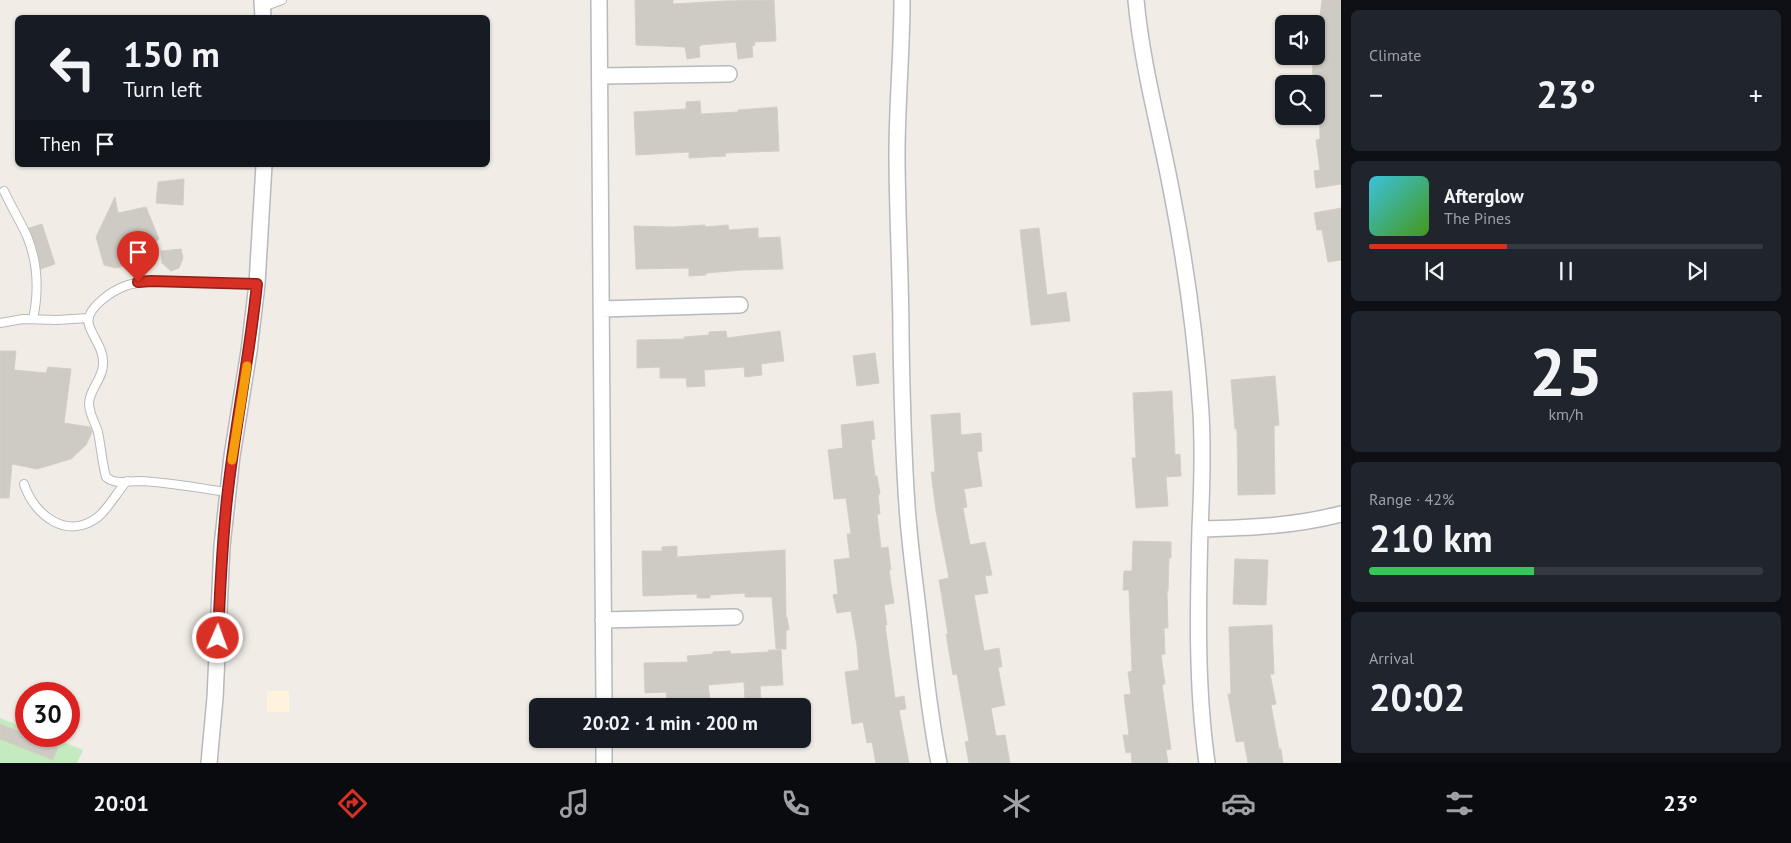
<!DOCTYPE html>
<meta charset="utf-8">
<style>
body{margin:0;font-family:"PT Sans",sans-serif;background:#20242c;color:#f1f3f6;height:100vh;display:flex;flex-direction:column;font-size:19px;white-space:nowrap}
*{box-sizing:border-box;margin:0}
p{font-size:16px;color:#9ea1a6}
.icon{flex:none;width:28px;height:28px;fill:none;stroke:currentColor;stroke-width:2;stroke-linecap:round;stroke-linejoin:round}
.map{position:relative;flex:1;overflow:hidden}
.panel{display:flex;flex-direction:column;gap:10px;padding:10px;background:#0d0f14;width:450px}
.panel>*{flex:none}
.guide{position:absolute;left:15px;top:15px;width:475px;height:152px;border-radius:8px;box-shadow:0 1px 4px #0004;background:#171b24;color:#f1f3f6;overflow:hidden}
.controls{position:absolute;left:1275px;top:15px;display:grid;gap:10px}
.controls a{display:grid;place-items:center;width:50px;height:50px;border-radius:8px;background:#171b24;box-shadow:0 1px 4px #0004;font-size:25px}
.speed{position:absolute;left:15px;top:682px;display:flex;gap:10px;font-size:25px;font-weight:700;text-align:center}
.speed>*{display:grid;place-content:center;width:65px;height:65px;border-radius:50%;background:#171b24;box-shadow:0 1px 4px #0004;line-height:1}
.speed .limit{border:8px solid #d22;background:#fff;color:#111}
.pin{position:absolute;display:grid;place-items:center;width:42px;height:42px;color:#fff;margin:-51px -21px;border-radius:50% 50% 50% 0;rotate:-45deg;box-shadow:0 0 5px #0007}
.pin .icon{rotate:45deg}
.me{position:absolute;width:55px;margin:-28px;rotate:2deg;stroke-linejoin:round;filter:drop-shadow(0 0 4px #0008)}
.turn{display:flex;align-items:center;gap:18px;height:105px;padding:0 25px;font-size:22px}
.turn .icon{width:65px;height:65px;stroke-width:2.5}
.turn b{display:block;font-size:35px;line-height:42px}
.then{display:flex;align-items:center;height:48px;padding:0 25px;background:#0003;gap:10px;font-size:19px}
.big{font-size:38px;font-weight:800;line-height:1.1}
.panel .widget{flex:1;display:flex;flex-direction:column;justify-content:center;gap:8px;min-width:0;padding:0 18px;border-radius:8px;background:#20242c}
.panel .dial{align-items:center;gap:0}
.dial b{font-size:65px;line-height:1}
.song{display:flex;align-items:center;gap:15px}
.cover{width:60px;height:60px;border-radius:8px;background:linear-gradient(135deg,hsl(190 70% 55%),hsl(100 70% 35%))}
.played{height:5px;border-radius:2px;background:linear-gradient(90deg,#d93025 35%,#363941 35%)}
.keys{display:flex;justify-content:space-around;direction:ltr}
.heat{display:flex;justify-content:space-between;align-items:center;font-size:28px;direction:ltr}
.charge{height:8px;border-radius:4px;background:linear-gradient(90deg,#34c759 42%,#363941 0)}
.trip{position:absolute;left:529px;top:698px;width:282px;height:50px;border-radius:8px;background:#171b24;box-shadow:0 1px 4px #0004;font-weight:800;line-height:50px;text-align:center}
.menu{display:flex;height:80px;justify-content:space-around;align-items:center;background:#090b0e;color:#9ea1a6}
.menu .icon{width:35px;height:35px}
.menu .on{color:#d93025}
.menu b{font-size:22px;color:#f1f3f6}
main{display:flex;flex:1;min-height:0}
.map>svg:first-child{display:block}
</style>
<main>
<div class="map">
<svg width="1341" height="763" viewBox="0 0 1341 763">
<rect width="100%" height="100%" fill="#f1ede6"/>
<!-- commercial -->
<path fill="#fff3dd" d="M267,691H289V712H267Z"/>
<!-- green -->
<path fill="#c5eac0" d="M0,718L26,728V736H48L83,750L77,763H0Z"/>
<!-- building -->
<path fill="#cecac4" stroke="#d6cec3" d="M635,0H673V4L723,1L774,0L776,41L754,42L755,45L752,46L753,57L738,59L736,42L701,45V46H699L700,57L687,59L685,47L636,45Z
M1322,0H1341V184L1316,188L1314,171L1320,170L1316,140L1320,139L1319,76H1313L1312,61H1316V48Z
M700,101L701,114L738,112V110L777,107L779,151L725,153L726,156L689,158V152L636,155L634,112L686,109V102Z
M184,179L183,205L156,203L158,182Z
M115,197L118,213L146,207L159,239L133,264L116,268L104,265L96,237Z
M1341,208V260L1328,262L1322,230H1317L1314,213Z
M42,224L55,264L41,269L36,245L29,228Z
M705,225V227L728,225L729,230L758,228V238L780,237L783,269L743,270L706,273V275L689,276V268L636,269L634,226L673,227Z
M1039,228L1047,295L1066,292L1070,321L1031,325L1020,230Z
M181,249L183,258L179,268L171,271L162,263L161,251Z
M726,331L727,338L780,331L784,361L761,364L762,375L745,377L744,367L704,370L705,386L687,387L686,378H660V367L637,368V340L684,339V337L709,335V332Z
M0,351H16L14,370L46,373L48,367L71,369L64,423L90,427L92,432L86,445L71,459L37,469L12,464L9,498H0Z
M875,353L879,383L857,386L853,356Z
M1275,376L1279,425L1274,426L1275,494L1238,495L1237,429H1235L1231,380Z
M1172,391L1175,455L1180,454L1181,476L1166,477L1168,506L1136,508L1132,458H1136L1133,393Z
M960,413L961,435L981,433L982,451L977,452L982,486L964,489L967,507L963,508L970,545L985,542L992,575L985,576L988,593L974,595L984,651L999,648L1002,667H998L1005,705L991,708L996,736L1005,735L1010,763H969L965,742L969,741L957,674L953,675L946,634H948L939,580L949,578L936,511L931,472H935L931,415Z
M873,421L875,439L871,440L875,476H877L880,494H878L880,514H877L881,548L888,547L891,570H889L894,603L884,605L887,625H885L895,698L904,696L906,709L899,710L909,763H876L872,742L867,743L863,722L852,724L845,672L859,670L857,646L851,611L837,613L833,595L838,594L834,560L850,558L847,534H851L846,498L834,499L828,450L843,448L841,425Z
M1133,541L1171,542V558H1169L1168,591H1167L1168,628H1164L1165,654L1161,655L1165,684L1162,685L1171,749L1166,750L1168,763H1132L1131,752L1126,753L1123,735H1129L1124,695L1131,694L1128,672L1132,671L1129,590H1123L1124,571H1132Z
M677,546V557L785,550L786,617H787L789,630H786V649H776L772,597H745V593L710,595V598H697V594L643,596L642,551H662V547Z
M1235,559L1268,560L1266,605L1233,604Z
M1272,625L1274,674H1270L1276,704L1271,705L1279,749H1281L1283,763H1248L1244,741L1236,742L1228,694H1231L1229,627Z
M768,650H781L783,685L760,686L761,701H745L744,682L708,685L710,700L667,703L666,692L645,693L644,663L688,662L687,656L713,654V652L730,651L731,654L769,652Z
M0,724L26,734V736H32L58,747L53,760L0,739Z"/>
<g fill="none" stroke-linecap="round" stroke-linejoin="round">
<defs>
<path id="lane" d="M263,7L282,0
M4,191C11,206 20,221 27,236C38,263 39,291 33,319
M0,323L23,319L57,320L88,318
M24,484C34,515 67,541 98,517C108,509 117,492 127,481
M227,492C198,488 168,482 139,481C127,481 115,485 106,477C102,462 101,447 98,432C95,422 89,414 89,403C90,388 103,379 103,364C104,349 93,338 89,325C84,309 112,291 125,286C133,283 142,282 151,281L257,284"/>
<path id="street" d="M262,0L263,18
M599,0L604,706
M902,0C902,51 897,103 897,154C897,215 901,277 901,338C902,398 903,459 908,519C911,555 916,590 920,626C925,672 930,718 939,763
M1136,0C1142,66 1160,129 1172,194C1186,266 1196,339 1201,412C1203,450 1202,489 1200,528C1198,606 1196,685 1207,763
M600,76L729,74
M601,309L740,305
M1200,529C1248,528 1295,526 1341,514
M603,620L735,617
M604,739V763
M209,763L215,698L222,546L232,456L249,351L257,284L264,165"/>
</defs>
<!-- lane casing -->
<use href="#lane" stroke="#b6b9bd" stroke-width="10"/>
<!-- street casing -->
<use href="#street" stroke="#b6b9bd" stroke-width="18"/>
<!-- lane -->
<use href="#lane" stroke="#fff" stroke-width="8"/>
<!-- street -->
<use href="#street" stroke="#fff" stroke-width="15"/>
</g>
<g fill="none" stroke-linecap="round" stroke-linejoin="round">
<defs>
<path id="route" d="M138,282L151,281L257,284C250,353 236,421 228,490C222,539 220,589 218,638"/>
</defs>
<!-- route casing -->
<use href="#route" stroke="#8d1f18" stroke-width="12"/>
<!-- route -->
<use href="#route" stroke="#d93025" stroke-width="9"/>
<!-- slow -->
<path stroke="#f59e0b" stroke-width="9" d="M232,460L247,366"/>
</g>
</svg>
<div class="controls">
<a><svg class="icon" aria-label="sound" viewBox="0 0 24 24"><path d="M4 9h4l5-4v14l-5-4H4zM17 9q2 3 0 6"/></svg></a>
<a><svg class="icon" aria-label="search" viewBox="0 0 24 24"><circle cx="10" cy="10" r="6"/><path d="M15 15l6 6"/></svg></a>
</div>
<div class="speed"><div class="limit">30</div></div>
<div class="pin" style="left:138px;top:282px;background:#d93025"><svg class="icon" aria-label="arrive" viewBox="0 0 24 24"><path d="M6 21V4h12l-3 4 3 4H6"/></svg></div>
<svg class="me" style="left:218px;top:638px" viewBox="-20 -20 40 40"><circle r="17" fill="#d93025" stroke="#fff" stroke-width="3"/><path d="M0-11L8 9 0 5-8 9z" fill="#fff"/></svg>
<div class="trip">20:02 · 1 min · 200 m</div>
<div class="guide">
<div class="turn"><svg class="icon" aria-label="left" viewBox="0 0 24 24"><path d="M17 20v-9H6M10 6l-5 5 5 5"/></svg><div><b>150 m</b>Turn left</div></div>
<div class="then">Then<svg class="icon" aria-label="arrive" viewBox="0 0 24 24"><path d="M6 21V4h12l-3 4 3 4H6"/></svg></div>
</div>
</div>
<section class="panel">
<div class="widget"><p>Climate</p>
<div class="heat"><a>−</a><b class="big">23°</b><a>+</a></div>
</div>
<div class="widget">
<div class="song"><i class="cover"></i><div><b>Afterglow</b><p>The Pines</p></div></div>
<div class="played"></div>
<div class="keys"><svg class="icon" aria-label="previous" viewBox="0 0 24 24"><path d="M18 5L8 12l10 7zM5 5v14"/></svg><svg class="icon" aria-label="pause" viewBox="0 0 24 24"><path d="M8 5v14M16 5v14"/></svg><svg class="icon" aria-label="next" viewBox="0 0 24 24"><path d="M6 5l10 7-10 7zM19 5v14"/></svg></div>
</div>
<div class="widget dial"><b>25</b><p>km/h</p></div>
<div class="widget"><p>Range · 42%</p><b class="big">210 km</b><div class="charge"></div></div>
<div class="widget"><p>Arrival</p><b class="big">20:02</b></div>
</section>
</main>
<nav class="menu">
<b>20:01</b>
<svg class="icon on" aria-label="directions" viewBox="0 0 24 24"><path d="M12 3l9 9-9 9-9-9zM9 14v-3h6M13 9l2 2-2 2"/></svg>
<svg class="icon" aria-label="music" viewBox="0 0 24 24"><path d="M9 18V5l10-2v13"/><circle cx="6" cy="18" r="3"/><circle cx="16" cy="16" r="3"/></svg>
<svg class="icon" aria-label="phone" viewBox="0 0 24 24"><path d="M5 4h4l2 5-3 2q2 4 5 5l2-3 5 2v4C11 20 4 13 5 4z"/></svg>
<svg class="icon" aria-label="climate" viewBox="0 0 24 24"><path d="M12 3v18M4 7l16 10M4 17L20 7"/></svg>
<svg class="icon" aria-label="car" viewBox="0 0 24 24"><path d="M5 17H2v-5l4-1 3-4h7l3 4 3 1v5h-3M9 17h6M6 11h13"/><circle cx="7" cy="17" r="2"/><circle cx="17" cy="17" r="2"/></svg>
<svg class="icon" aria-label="filters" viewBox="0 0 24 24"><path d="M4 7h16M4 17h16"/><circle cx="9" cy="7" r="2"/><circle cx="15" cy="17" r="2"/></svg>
<b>23°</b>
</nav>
